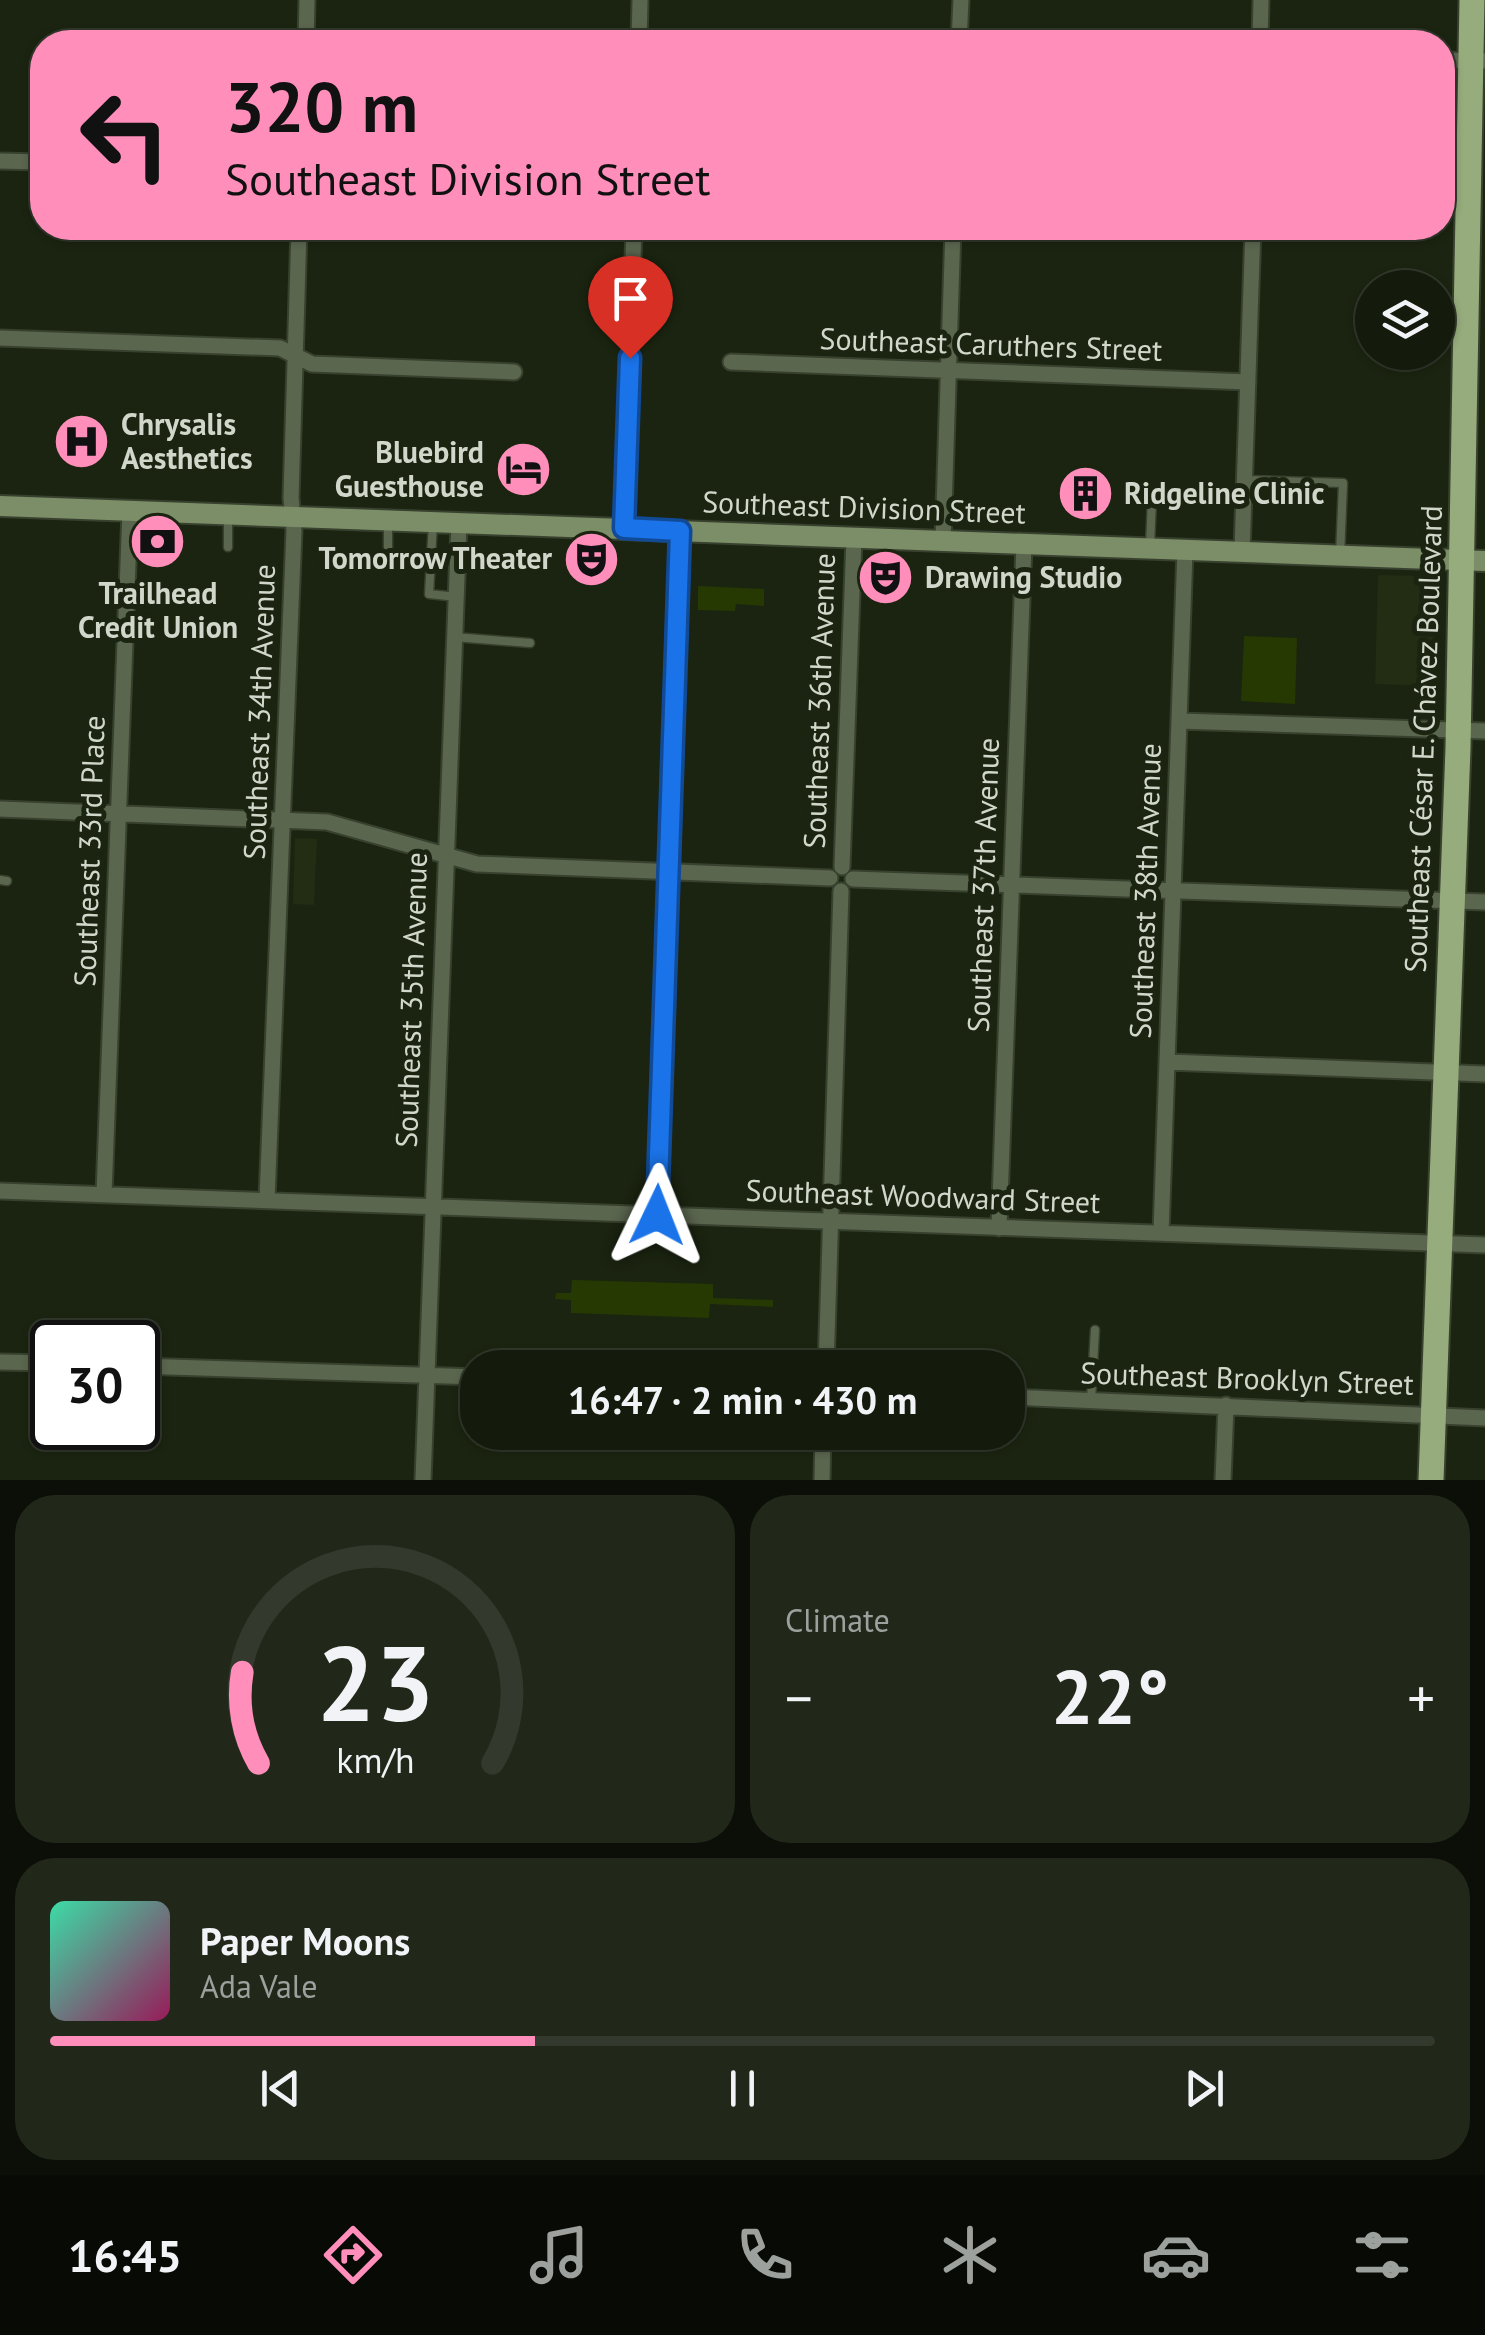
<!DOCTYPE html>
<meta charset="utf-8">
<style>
body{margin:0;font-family:"PT Sans",sans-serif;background:#21281a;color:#f1f3f6;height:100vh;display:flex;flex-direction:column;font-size:38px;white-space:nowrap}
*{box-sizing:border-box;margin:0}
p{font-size:32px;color:#9da19d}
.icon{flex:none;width:55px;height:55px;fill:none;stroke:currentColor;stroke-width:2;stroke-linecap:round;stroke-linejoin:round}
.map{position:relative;height:1480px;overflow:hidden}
.details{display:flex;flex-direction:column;gap:15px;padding:15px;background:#0b0f07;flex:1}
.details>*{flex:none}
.hud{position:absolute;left:30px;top:30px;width:1425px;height:210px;border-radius:40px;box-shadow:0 2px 8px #0004,0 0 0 2px #33392d;background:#ff8eba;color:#111;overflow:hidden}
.fabs{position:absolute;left:1355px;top:270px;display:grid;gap:20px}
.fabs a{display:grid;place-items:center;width:100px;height:100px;border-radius:50%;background:#141b0c;box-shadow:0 2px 8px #0004,0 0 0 2px #33392d;font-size:50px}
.speed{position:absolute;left:30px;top:1320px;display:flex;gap:20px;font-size:50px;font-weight:700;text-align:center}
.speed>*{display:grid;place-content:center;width:130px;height:130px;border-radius:50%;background:#141b0c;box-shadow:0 2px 8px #0004,0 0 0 2px #33392d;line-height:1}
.speed .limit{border:5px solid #111;border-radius:15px;background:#fff;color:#111}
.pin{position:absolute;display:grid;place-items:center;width:85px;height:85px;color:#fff;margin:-102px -42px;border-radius:50% 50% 50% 0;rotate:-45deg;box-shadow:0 0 10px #0007}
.pin .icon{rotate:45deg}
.me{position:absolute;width:110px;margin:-55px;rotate:2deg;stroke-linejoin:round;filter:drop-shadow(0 0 8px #0008)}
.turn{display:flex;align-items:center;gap:35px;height:210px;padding:0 30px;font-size:45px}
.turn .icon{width:130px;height:130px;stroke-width:2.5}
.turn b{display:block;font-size:70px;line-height:85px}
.big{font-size:75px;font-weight:600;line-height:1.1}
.details .tile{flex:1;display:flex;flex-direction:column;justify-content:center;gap:15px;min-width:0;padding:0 35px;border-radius:40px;background:#21281a}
.details .dial{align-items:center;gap:0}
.dial svg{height:260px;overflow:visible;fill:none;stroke:#33392d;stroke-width:7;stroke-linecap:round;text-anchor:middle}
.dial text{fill:#f1f3f6;stroke:none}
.song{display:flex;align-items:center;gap:30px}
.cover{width:120px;height:120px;border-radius:15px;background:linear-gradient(135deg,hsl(160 70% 55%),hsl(330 70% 35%))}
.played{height:10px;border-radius:5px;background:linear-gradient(90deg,#ff8eba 35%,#33392d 35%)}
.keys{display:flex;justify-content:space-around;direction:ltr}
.heat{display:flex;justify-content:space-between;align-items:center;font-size:55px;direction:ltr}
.details .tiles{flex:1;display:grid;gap:15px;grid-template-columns:1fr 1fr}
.tile:last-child{grid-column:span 2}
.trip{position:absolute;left:460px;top:1350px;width:565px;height:100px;border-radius:40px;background:#141b0c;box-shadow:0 2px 8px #0004,0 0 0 2px #33392d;font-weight:600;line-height:100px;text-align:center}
.tab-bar{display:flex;height:160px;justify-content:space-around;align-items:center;background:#080b05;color:#9da19d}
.tab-bar .icon{width:70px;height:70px}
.tab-bar .selected{color:#ff8eba}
.tab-bar b{font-size:45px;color:#f1f3f6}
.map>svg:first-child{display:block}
</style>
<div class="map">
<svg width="1485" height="1480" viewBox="0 0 1485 1480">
<rect width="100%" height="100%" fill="#1b2410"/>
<!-- built -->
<path fill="#222d13" d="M1378,575L1427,576L1436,582L1433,686L1375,684Z
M295,838L317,839L314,905L293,904Z"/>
<!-- green -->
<path fill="#263902" d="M698,586L764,589V606L736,604L735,611L698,610Z
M1244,636L1297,638L1295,704L1241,701Z
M572,1280L713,1284V1298L773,1300V1307L710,1304L709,1318L571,1313V1300L555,1299L556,1293H571Z"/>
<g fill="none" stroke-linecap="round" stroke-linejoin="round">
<defs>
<path id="lane" d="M1245,480L1343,483L1340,556
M433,522L429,594L457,597
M1150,545L1152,500
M228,547V515
M388,552V525
M454,637L530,643
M0,880L7,881
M1091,1400L1095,1330"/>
<path id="street" d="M306,42L307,0
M639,42L640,0
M959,42L961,0
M1260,42L1261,0
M1442,60L1485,61
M0,161L42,162
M0,338L280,348L312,364L514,372
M731,362L1248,382
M624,529L634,228
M943,541L953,228
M1242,552L1253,228
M1179,721L1485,731
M0,809L327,822L477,864L830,878
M842,867L854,538
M853,879L1485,902
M1168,1062L1485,1074
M0,1191L1485,1245
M104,1194L130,511
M267,1199L294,531L291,498L299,228
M657,1215L680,531
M999,1228L1024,544
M1161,1233L1185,550
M0,1362L52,1363
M138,1366L478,1377
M826,1368L841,891
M1008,1397L1485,1418
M423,1480L459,523
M822,1480L823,1432
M1223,1480L1226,1405"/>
<path id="secondary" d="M0,506L1485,561"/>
<path id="primary" d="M1431,1480L1458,748L1472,0"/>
</defs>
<!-- lane casing -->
<use href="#lane" stroke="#38412e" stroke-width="11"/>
<!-- street casing -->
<use href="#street" stroke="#38412e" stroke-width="19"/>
<!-- secondary casing -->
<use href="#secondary" stroke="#38412e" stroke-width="24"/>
<!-- primary casing -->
<use href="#primary" stroke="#38412e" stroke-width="29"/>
<!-- lane -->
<use href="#lane" stroke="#5b664f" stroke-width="8"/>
<!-- street -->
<use href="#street" stroke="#5b664f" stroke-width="15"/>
<!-- secondary -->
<use href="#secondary" stroke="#7c8e68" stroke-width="20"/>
<!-- primary -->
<use href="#primary" stroke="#96ac7c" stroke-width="25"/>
</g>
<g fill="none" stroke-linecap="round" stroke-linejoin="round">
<defs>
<path id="route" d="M630,358L624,528L680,531L657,1215"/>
</defs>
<!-- route casing -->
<use href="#route" stroke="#114b97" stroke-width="25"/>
<!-- route -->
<use href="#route" stroke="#1a73e8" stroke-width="18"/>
</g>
<!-- icons -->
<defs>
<symbol id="hospital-disc" viewBox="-11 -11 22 22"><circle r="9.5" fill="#ff8eba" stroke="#1b2410"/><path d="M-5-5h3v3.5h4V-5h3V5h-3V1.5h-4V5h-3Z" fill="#111"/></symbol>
<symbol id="hotel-disc" viewBox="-11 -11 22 22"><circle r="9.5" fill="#ff8eba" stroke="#1b2410"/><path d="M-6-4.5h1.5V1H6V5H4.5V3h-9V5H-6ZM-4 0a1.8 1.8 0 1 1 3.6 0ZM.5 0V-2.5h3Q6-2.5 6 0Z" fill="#111"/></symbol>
<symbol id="building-disc" viewBox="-11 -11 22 22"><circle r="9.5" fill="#ff8eba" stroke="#1b2410"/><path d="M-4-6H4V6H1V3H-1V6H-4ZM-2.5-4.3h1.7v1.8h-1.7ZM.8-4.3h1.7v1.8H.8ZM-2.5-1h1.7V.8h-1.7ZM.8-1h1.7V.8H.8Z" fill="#111"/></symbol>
<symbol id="bank-disc" viewBox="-11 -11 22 22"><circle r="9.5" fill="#ff8eba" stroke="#1b2410"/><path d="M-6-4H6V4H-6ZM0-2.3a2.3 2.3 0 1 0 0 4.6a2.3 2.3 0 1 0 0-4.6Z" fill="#111"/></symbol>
<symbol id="theatre-disc" viewBox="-11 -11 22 22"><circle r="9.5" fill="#ff8eba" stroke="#1b2410"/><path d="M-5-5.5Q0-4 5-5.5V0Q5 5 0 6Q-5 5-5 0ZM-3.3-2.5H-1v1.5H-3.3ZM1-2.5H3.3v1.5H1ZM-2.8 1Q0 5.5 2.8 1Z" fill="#111"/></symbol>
</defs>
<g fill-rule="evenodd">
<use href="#hospital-disc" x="50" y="410" width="63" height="63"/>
<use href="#hotel-disc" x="492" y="438" width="63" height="63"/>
<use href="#building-disc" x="1054" y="462" width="63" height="63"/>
<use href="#bank-disc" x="126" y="510" width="63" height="63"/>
<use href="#theatre-disc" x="560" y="528" width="63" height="63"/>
<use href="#theatre-disc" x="854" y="546" width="63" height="63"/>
</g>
<g text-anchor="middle" stroke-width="10" stroke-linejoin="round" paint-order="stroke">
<!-- street labels -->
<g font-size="30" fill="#d1d7ca" stroke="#1b2410">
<text transform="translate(991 345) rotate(2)" y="10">Southeast Caruthers Street</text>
<text transform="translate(864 508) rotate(2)" y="10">Southeast Division Street</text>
<text transform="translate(820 701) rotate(-88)" y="10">Southeast 36th Avenue</text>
<text transform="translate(260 712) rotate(-88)" y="10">Southeast 34th Avenue</text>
<text transform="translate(1424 739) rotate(-88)" y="10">Southeast César E. Chávez Boulevard</text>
<text transform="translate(90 851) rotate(-88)" y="10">Southeast 33rd Place</text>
<text transform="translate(984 885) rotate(-88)" y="10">Southeast 37th Avenue</text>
<text transform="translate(1146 891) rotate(-88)" y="10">Southeast 38th Avenue</text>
<text transform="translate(412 1000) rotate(-88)" y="10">Southeast 35th Avenue</text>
<text transform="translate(923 1197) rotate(2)" y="10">Southeast Woodward Street</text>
<text transform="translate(1247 1379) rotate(2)" y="10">Southeast Brooklyn Street</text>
</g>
<!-- poi labels -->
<g font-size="30" font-weight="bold" fill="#d1d7ca" stroke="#1b2410" text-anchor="start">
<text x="121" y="435">Chrysalis<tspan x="121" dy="34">Aesthetics</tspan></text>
<text x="484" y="463" text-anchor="end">Bluebird<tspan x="484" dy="34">Guesthouse</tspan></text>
<text x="1124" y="504">Ridgeline Clinic</text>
<text x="552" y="569" text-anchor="end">Tomorrow Theater</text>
<text x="925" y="588">Drawing Studio</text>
<text x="158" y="604" text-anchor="middle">Trailhead<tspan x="158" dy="34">Credit Union</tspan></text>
</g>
</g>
</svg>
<div class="fabs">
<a><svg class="icon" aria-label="layers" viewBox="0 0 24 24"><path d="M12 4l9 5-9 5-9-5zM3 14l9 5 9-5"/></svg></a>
</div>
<div class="speed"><div class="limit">30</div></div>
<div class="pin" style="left:630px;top:358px;background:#d93025"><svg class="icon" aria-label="arrive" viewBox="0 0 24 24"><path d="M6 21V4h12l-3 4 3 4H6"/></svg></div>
<svg class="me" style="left:657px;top:1215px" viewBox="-20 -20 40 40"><path d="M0-17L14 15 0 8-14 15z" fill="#1a73e8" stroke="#fff" stroke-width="4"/></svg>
<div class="trip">16:47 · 2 min · 430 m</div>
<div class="hud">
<div class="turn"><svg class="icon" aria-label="left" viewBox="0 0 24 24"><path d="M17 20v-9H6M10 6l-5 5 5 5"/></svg><div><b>320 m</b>Southeast Division Street</div></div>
</div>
</div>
<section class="details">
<div class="tiles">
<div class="tile dial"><svg viewBox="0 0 100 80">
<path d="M14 69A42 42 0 1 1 86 69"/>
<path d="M14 69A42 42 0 0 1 9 41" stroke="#ff8eba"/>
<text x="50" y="56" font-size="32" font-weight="700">23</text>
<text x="50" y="72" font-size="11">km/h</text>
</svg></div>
<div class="tile"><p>Climate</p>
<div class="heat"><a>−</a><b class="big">22°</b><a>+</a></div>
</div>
<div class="tile">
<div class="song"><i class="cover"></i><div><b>Paper Moons</b><p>Ada Vale</p></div></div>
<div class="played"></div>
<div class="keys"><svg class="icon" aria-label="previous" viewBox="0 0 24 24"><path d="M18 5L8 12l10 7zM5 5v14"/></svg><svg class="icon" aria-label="pause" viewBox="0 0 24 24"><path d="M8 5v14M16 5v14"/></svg><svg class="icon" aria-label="next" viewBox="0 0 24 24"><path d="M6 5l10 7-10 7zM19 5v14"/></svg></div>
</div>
</div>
</section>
<nav class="tab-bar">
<b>16:45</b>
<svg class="icon selected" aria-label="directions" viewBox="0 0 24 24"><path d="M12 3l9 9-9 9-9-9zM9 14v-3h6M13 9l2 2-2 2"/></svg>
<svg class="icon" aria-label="music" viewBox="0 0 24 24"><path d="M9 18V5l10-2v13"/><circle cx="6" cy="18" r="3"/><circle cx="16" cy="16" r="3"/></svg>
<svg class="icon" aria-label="phone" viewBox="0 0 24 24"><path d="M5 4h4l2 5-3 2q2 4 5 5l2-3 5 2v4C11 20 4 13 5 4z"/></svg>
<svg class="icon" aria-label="climate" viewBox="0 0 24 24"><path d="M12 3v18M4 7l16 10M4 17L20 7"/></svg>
<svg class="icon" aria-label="car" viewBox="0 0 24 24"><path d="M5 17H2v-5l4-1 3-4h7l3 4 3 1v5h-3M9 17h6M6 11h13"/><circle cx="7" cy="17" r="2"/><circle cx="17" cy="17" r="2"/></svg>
<svg class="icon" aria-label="filters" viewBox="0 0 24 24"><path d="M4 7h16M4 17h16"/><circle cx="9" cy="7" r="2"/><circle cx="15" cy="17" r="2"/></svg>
</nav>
